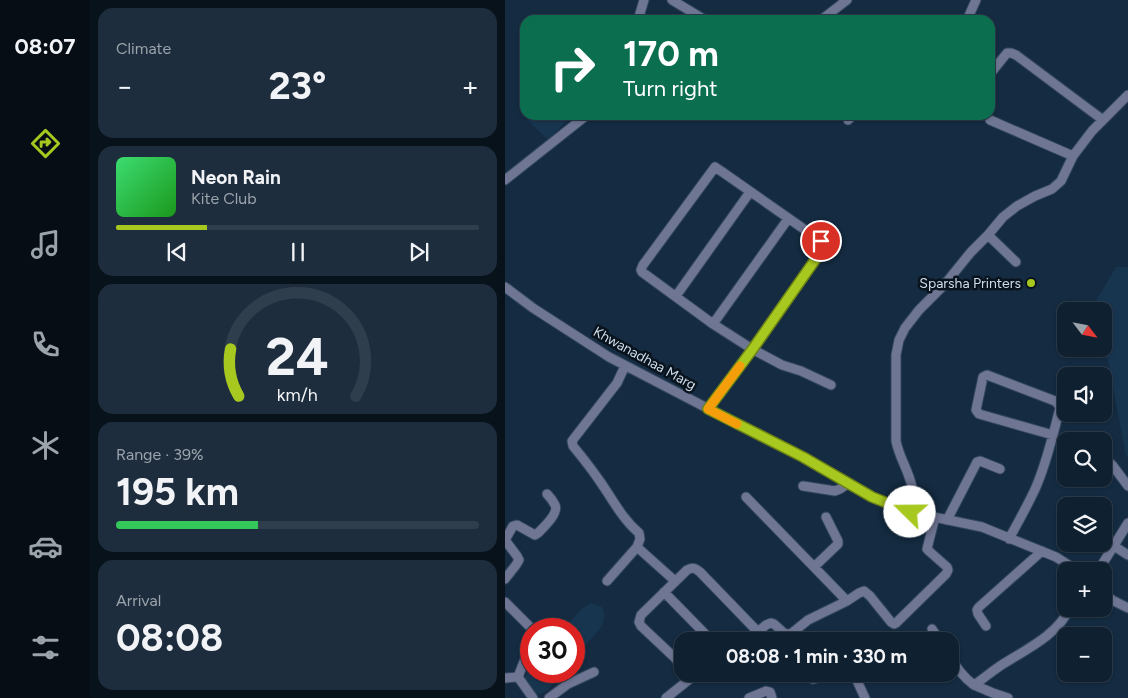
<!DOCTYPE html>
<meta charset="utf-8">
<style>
body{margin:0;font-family:Figtree,sans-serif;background:#1d2d3d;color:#f1f3f6;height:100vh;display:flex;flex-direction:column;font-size:19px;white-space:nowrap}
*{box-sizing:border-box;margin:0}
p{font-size:16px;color:#9ba3ab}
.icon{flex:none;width:28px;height:28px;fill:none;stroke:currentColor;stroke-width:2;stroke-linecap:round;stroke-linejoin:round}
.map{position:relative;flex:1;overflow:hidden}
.sheet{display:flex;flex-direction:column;gap:8px;padding:8px;background:#08121b;width:415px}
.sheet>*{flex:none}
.banner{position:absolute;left:15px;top:15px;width:475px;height:105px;border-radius:15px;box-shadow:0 1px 4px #0004,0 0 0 1px #2f3e4d;background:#0b6e4f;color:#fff;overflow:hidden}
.needle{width:32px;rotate:122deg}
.tools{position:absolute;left:552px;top:302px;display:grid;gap:10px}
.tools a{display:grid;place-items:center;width:55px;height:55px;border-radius:10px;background:#0f2031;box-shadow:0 1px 4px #0004,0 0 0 1px #2f3e4d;font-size:25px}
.speed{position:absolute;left:15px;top:618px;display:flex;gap:10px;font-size:25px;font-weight:700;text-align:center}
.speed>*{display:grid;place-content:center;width:65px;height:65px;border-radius:50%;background:#0f2031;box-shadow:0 1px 4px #0004,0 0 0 1px #2f3e4d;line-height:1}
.speed .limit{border:8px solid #d22;background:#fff;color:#111}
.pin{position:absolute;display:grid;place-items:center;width:42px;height:42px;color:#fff;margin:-21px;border:2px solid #fff;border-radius:50%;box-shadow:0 1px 5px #0007}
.me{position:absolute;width:55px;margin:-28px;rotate:292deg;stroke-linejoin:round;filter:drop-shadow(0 0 4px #0008)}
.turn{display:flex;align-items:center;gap:18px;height:105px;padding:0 20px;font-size:22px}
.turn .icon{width:65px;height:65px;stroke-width:2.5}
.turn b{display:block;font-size:35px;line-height:42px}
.big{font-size:38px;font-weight:700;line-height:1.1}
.sheet .tile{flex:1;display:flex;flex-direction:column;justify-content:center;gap:8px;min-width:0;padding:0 18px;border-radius:15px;background:#1d2d3d}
.sheet .dial{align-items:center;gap:0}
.dial svg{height:130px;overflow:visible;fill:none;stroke:#2f3e4d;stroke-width:7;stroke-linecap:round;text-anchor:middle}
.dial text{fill:#f1f3f6;stroke:none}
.song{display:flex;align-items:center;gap:15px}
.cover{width:60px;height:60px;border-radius:8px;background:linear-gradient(135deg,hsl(140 70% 55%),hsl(120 70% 35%))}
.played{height:5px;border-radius:2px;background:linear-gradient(90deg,#a7c81f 25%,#2f3e4d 25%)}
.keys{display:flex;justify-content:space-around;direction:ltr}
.heat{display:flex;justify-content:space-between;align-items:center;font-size:28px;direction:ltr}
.charge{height:8px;border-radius:4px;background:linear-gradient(90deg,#34c759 39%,#2f3e4d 0)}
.trip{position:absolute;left:169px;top:632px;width:285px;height:50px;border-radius:15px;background:#0f2031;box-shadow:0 1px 4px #0004,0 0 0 1px #2f3e4d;font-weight:700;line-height:50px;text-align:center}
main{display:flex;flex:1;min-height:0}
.tab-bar{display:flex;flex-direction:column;width:90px;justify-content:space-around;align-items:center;background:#060d14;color:#9ba3ab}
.tab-bar .icon{width:35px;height:35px}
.tab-bar .on{color:#a7c81f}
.tab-bar b{font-size:22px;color:#f1f3f6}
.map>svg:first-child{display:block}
</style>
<main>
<nav class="tab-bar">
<b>08:07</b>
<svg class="icon on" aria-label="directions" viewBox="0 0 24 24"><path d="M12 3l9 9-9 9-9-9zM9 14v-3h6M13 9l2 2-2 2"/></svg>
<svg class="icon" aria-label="music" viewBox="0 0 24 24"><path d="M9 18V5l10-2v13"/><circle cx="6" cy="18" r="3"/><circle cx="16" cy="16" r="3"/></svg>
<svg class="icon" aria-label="phone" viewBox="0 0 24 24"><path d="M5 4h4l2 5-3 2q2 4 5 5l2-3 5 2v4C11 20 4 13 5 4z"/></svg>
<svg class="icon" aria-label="climate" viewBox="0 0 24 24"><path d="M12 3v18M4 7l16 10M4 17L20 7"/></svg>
<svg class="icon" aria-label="car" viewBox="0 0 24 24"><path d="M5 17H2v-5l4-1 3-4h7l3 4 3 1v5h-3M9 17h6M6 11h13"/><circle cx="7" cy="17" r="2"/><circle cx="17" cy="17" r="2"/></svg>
<svg class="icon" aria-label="filters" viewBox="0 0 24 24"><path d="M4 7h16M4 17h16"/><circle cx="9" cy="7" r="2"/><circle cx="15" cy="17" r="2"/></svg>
</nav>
<section class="sheet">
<div class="tile"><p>Climate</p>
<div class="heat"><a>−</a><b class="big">23°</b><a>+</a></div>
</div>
<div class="tile">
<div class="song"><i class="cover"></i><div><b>Neon Rain</b><p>Kite Club</p></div></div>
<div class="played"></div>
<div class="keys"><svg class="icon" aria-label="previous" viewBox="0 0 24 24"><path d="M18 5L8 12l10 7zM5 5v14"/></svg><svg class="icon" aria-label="pause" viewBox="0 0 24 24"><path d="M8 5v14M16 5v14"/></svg><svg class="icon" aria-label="next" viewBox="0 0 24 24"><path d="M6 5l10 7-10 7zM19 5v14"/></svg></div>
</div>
<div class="tile dial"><svg viewBox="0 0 100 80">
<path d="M14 69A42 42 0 1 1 86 69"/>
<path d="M14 69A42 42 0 0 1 9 40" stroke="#a7c81f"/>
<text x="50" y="56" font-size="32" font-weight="700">24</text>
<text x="50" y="72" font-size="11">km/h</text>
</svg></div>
<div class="tile"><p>Range · 39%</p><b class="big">195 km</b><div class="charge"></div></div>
<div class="tile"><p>Arrival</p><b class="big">08:08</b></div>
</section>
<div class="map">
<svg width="623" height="698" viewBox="0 0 623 698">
<rect width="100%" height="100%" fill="#142b41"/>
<!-- built -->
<path fill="#183550" d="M26,115H67L43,140L22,120Z
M611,267H623V458L621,456L599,340V311H593L591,301Z
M86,603L97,607L100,615L97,626L69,659V629H59L76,609Z
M26,668V671H58L43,690L34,695L25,691L18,682L22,673Z"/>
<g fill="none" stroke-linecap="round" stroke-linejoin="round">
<defs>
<path id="minor" d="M167,0L200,20
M133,20L139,0
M316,20L342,0
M462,20L471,0
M485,74L502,53H506L511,55L598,120
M343,120L348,115
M485,120L568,156
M0,180L82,115
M483,235L511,262
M0,287L28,308L104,357L225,420L298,457L367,497L405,512L477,527L551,557L573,571
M171,296L245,192
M208,324L283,219
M203,409L247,349L317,250L318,245L316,241L216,171L210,167L138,265L136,270L137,272L208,324L247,349L277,365L296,371L326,385
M599,457L608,466L623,486
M298,486L330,491L335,489L344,483
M241,497L342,601
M405,512C406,506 408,498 408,492C406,474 394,458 391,441V355L394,340L400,328L414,310L440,284L466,252L483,235L498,217L512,206L530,196L547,189L556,181L568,156L587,131L623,95
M442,520L472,462L475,461L495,469
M504,539C513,522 523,505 531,487C542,462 548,434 555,408L553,404L550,401L482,375L478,377L471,410L474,414L548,435
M609,546L623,555
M132,547L170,581
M309,567L333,544V541L321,517
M593,571L623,523
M0,579L11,565L14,560L12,556L0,540L8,526L12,525L30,535L33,533C39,527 54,513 50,505C48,501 45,497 42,494
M102,581L132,547L135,539L134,533C117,519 107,498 94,480C86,468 77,457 68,446L67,441L112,383L120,366
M159,592L207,641
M599,593L607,600L623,608
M0,602L27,629
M481,626L473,614L472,610L474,607L537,551
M427,629L435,641
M242,641L261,625L266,623L269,624L279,633L283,634L287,633L303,620L342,601L354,593L359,591L365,596L386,622L389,624L391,623L441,574L443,570L442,567L425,552L422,549L430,517
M26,648L20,659L13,677L28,698
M445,657C452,668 458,677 469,685
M178,668L170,658L136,626L134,622L136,615L182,570C188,567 190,568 195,572L253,632
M349,674L360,698
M0,678L13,677
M308,679L330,674
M44,698L63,684L89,672
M161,698L191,674
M244,698L261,691L265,692L267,698
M503,698L488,693L469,685C478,679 486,672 495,666C518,651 553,635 564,609"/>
</defs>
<!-- minor casing -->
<use href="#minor" stroke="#32475c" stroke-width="11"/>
<!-- minor -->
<use href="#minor" stroke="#6f7694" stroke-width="9"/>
</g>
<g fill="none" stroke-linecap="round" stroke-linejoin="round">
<defs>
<path id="route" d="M316,241L318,245L317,250L247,350L203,409L298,457L367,497L405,512"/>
</defs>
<!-- route casing -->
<use href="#route" stroke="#6d8214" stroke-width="12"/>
<!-- route -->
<use href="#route" stroke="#a7c81f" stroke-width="9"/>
<!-- slow -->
<path stroke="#f59e0b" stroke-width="9" d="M232,424L203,409L235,366"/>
</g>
<!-- markers -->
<circle fill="#a7c81f" stroke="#09131d" stroke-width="2" cx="526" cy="283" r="5"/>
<g text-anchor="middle" stroke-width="5" stroke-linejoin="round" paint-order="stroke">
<!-- poi labels -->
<g font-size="14" fill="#cfddeb" stroke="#09131d" text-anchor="end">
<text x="516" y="288">Sparsha Printers</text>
</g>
<!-- street labels -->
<g font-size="14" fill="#cfddeb" stroke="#09131d">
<text transform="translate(140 358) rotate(29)" y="5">Khwanadhaa Marg</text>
</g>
</g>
</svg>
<div class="tools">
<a><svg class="needle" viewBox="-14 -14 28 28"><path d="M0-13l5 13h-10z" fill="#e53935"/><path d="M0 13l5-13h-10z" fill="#9ba3ab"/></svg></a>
<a><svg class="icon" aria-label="sound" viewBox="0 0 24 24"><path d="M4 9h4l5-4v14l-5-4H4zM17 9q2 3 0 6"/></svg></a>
<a><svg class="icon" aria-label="search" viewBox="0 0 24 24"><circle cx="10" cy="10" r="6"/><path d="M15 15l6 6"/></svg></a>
<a><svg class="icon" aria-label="layers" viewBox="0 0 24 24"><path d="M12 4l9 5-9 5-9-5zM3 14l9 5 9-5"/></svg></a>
<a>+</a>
<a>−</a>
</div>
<div class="speed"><div class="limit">30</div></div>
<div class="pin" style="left:316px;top:241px;background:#d93025"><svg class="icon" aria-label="arrive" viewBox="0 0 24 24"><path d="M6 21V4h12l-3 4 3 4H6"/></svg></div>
<svg class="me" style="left:405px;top:512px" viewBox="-20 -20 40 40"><circle r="19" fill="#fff"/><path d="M0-13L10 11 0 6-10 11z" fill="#a7c81f"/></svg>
<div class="trip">08:08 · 1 min · 330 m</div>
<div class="banner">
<div class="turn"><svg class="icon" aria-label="right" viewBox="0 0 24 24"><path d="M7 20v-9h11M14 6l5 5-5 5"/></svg><div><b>170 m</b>Turn right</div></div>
</div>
</div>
</main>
